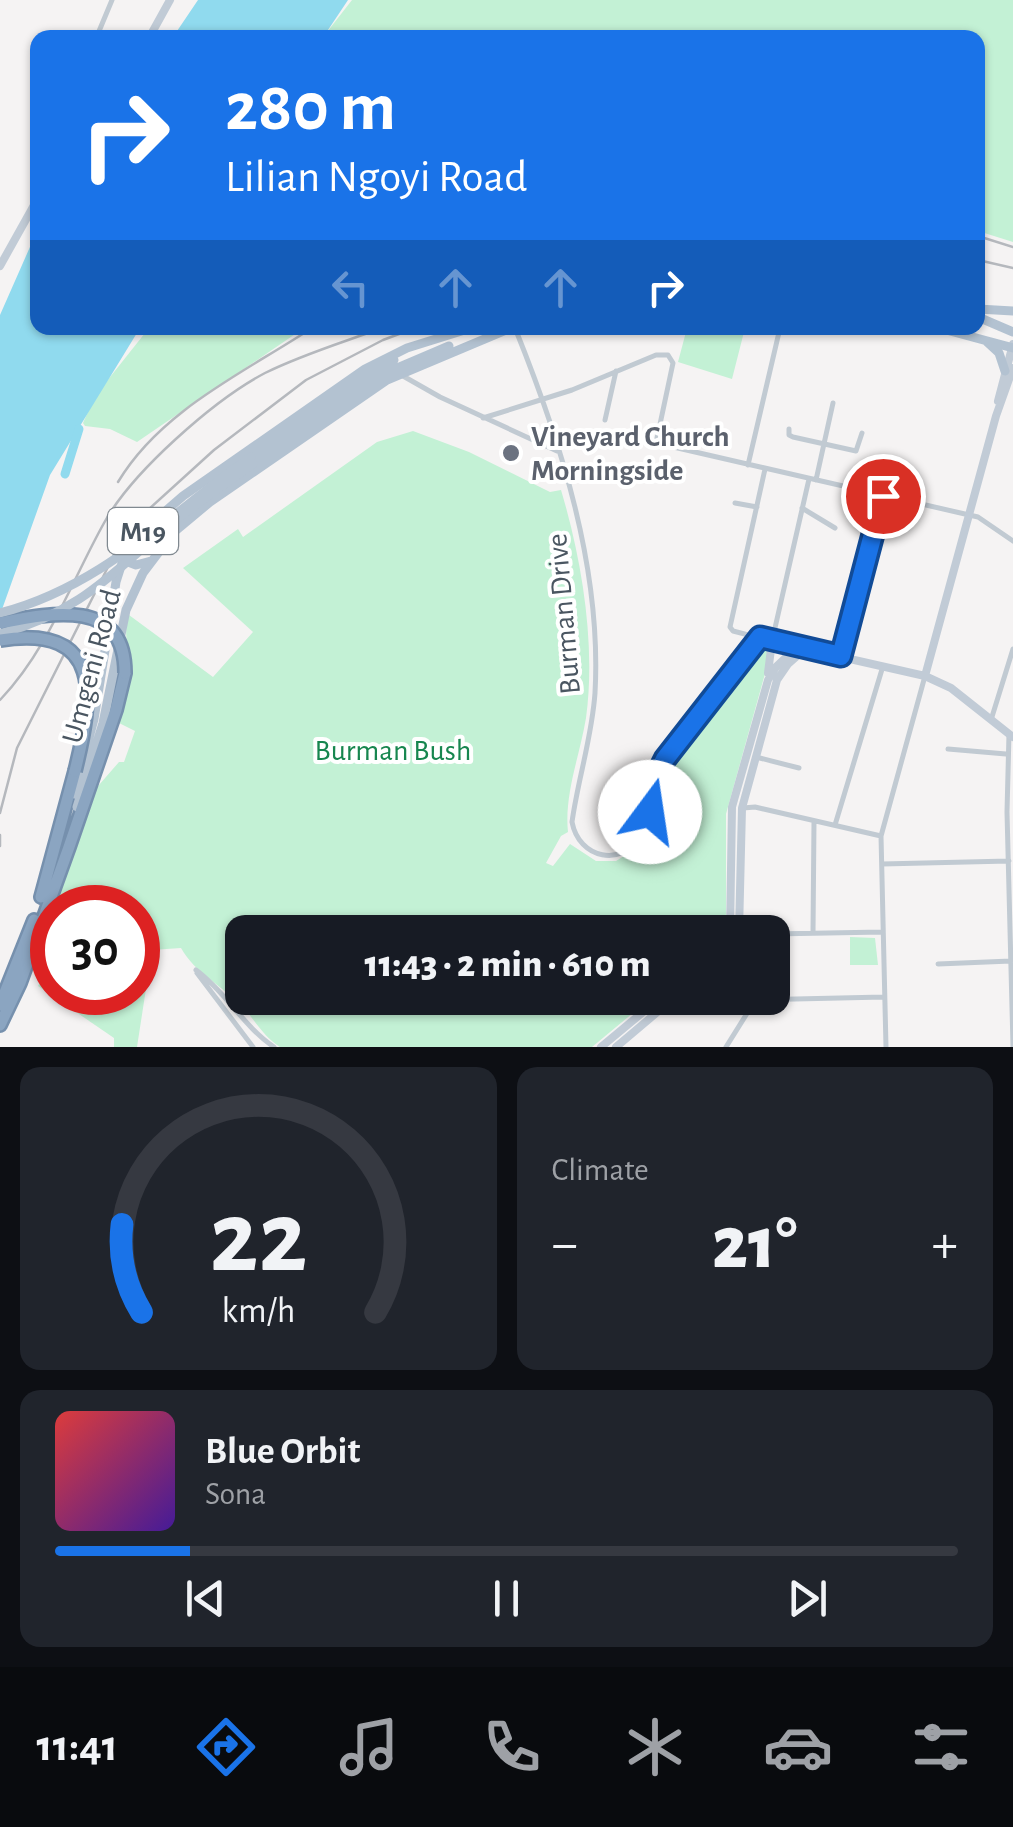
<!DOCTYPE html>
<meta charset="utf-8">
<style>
body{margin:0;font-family:"Alegreya Sans",sans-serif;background:#20242c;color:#f1f3f6;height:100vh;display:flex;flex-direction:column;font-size:38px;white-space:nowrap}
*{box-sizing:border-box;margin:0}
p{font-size:32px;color:#9ea1a6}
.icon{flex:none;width:55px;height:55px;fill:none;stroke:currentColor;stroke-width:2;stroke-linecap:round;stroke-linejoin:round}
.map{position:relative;height:1047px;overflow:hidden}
.drawer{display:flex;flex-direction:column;gap:20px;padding:20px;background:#0d0f14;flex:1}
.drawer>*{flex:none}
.top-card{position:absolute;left:30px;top:30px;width:955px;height:305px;border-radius:20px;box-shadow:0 2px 8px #0004;background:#1a73e8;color:#fff;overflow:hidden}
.speed{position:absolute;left:30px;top:885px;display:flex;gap:20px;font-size:50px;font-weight:700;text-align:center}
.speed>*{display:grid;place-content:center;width:130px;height:130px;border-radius:50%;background:#171b24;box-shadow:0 2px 8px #0004;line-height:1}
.speed .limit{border:15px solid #d22;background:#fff;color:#111}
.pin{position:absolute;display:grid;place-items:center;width:85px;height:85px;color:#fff;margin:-42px;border:5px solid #fff;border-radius:50%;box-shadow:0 2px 10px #0007}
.me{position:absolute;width:110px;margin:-55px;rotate:14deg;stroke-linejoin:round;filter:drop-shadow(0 0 8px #0008)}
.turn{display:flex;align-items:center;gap:35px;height:210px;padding:0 30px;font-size:45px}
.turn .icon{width:130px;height:130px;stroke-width:2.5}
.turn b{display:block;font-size:70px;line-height:85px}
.lanes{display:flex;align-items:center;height:95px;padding:0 30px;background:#0003;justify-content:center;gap:50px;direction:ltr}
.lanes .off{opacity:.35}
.big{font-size:75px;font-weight:800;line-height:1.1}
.drawer .card{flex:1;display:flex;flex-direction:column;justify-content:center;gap:15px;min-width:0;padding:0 35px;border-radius:20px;background:#20242c}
.drawer .dial{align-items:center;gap:0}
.dial svg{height:260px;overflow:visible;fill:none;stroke:#363941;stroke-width:7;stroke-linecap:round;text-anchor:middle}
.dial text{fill:#f1f3f6;stroke:none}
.song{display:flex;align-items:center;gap:30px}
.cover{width:120px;height:120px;border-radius:15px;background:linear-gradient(135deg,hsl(0 70% 55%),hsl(260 70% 35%))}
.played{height:10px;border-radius:5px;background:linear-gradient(90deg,#1a73e8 15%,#363941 15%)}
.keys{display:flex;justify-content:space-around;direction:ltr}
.heat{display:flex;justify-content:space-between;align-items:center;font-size:55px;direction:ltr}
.drawer .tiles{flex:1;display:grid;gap:20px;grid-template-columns:1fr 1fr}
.card:last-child{grid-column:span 2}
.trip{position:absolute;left:225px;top:915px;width:565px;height:100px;border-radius:20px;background:#171b24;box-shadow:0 2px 8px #0004;font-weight:800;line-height:100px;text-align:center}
.menu{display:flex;height:160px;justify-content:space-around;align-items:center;background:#090b0e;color:#9ea1a6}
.menu .icon{width:70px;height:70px}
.menu .selected{color:#1a73e8}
.menu b{font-size:45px;color:#f1f3f6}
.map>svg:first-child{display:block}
</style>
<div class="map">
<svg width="1013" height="1047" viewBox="0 0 1013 1047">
<rect width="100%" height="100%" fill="#f5f3f3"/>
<!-- green -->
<path fill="#c3f1d5" d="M352,0H1013V242L978,231V38L314,37L327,32Z
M149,328H304L137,442L110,429L85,426L83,423L95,396Z
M687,328H745L732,379L678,362Z
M413,431L469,452L550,492L561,490C582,560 596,645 586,718C580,755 564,794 568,832L561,836L546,863L553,866L570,844L596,861H616L645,843L654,829L661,774L754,653L760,648H769L771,652L726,814V914L721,932H242V998H651L592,1047H280C263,1036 255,1020 241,1005C221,985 195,973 181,948L152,950L137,1047H114V1038L38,986L52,963V992H138V908H52V941L41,937L92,793L119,762H124L135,731L117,722C123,704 132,683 131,664C130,640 122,643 129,615L213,677L253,632L183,568L238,529L243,537L377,442Z
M850,937L875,938L878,965H850Z"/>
<!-- water -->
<path fill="#90daee" d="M198,0H348L328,30L313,37H173Z
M37,231L38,328H140L50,475L0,615V315Z"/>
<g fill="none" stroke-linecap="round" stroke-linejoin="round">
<!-- river -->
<path stroke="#90daee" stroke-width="9" d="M65,474L79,429"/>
<defs>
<path id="highway" d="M41,897L75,771
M43,921L52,943
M0,1005L34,920
M0,1025L20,983L69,847L116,710L125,673"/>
</defs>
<!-- highway casing -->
<use href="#highway" stroke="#7690ad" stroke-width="16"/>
<!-- street -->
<path stroke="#c1cad2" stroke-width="5" d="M97,36L112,0
M515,328C561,442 602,569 595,693C592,737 578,779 572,822C579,859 622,868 643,835C657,813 651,783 665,759L760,637
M403,376L440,397L557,451
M483,418L572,390L656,355H668L673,363L656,443L978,517L1013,541
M605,420L616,371
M789,429V435L793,437L856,451L862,433
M748,465L780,328
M765,469L730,627L733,631L795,647
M816,480L833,403
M735,503L757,507
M802,508L835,528
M772,641L809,479
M841,656L883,496
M991,720L1013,649
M1009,734L1007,812L1013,1046
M948,749L1006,754
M756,757L799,768
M743,808L755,807L881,836
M835,825L883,666
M882,864L1009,861
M813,933L814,821
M772,934L883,932
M938,964L1011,961
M196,970C226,992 244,1027 274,1047
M197,973L253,1047
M756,1000L884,997
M726,1047L756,999
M886,1047L881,836L925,676"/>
<!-- secondary -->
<path stroke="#c1cbd6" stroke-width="8" d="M149,38L170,0
M0,266L38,198
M998,401L1013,344
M768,673L772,641
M925,676L996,416L1013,368
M730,932L732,807L768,680L776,667L797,647L925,676L951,688L1013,737
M739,932L742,808L777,680L788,664L805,649
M601,1047L660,998
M616,1047L674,998"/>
<!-- primary -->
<path stroke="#b3c2d1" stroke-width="9" d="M978,309L1013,311
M978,317L1013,332
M939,328L1013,348
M986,341L999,353L1005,371
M251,457L394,360
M253,464L388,372L449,346
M123,560L136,565L151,561
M74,794L94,719L116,582L123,560L146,528L183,496L365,369L407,348L471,328
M77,807L103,723L126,610L143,573L174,532L210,502L387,380L511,328"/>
<!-- highway -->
<use href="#highway" stroke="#8ba5c1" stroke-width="11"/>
<!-- rail -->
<path stroke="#b5b8bd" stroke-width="2.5" d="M978,236L1013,247
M978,260L1013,268
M118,482C161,410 245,372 312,328
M0,700C48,650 71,582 104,523C132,472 214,400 265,373C301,355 341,343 379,329
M0,813L17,748L116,551L138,519L214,450L306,380L383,340L415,328
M0,835V846"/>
<defs>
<path id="highway-bridge" d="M0,623C50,613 125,597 125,673
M0,640C105,624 93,698 75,771"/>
</defs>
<!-- highway-bridge casing -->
<use href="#highway-bridge" stroke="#7690ad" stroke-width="16" stroke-linecap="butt"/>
<!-- primary-bridge -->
<path stroke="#b3c2d1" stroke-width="9" d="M0,613C101,587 168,515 251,457
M0,634C80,612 111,574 172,523C198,502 226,483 253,464"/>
<!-- highway-bridge -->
<use href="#highway-bridge" stroke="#8ba5c1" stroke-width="11"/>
</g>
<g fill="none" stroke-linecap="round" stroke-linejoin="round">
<defs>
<path id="route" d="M650,812L656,777L665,759L760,637L841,656L883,496"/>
</defs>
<!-- route casing -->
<use href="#route" stroke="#114b97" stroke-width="25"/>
<!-- route -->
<use href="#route" stroke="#1a73e8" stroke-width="18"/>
</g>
<!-- markers -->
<circle fill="#6b7280" stroke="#fff" stroke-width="4" cx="511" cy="453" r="10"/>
<g text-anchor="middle" stroke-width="8" stroke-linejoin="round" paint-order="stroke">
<!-- shield labels -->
<rect fill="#fff" stroke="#808990" stroke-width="2.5" x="108" y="508" width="70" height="46" rx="8"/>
<g font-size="28" font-weight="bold" fill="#4a5661">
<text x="143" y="541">M19</text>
</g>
<!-- worship labels -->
<g font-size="30" font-weight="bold" fill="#5b616d" stroke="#fff" text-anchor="start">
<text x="531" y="446">Vineyard Church<tspan x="531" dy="34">Morningside</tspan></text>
</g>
<!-- street labels -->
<g font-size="30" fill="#4a5661" stroke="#fff">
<text transform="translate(563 614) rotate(-95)" y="10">Burman Drive</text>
<text transform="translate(91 666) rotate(-75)" y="10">Umgeni Road</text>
</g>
<!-- park labels -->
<g font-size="30" fill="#17864f" stroke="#fff">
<text x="393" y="760">Burman Bush</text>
</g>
</g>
</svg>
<div class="speed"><div class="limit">30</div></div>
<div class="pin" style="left:883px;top:496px;background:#d93025"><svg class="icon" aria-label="arrive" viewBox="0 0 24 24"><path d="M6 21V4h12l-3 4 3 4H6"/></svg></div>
<svg class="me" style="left:650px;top:812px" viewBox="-20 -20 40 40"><circle r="19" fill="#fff"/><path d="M0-13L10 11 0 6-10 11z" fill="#1a73e8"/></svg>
<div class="trip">11:43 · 2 min · 610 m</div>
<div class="top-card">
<div class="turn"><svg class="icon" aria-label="right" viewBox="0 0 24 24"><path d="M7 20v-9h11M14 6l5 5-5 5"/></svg><div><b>280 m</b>Lilian Ngoyi Road</div></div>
<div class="lanes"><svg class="icon off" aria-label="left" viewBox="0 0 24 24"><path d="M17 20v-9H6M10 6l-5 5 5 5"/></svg><svg class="icon off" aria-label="ahead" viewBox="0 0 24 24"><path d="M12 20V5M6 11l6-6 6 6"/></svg><svg class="icon off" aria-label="ahead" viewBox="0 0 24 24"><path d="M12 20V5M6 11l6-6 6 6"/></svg><svg class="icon" aria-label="right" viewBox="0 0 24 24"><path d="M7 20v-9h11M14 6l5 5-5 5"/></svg></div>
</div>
</div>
<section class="drawer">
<div class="tiles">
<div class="card dial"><svg viewBox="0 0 100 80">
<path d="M14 69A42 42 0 1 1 86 69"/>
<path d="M14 69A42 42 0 0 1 8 42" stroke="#1a73e8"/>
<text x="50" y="56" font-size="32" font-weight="700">22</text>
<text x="50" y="72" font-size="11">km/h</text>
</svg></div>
<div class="card"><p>Climate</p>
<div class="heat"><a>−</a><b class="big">21°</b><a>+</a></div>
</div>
<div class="card">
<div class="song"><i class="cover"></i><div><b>Blue Orbit</b><p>Sona</p></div></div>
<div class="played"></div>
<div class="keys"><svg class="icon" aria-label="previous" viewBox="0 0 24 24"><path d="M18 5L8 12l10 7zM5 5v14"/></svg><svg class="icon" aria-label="pause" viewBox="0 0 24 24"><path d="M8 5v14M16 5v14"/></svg><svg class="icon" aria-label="next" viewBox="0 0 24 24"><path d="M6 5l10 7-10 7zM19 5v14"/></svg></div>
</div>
</div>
</section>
<nav class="menu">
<b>11:41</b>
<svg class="icon selected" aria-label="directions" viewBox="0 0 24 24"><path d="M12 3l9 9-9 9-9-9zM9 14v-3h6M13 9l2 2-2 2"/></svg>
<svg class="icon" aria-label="music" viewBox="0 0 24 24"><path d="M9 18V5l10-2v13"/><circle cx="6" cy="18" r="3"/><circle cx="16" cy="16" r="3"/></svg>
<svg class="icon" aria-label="phone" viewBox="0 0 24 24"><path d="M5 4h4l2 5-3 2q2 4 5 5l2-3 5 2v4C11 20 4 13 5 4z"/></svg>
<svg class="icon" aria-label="climate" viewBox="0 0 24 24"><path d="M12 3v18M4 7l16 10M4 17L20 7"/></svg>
<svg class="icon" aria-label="car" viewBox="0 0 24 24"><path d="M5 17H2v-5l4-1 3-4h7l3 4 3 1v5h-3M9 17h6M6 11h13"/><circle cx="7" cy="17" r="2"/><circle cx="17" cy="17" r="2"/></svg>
<svg class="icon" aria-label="filters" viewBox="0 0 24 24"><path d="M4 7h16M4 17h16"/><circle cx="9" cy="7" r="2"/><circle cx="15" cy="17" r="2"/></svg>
</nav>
